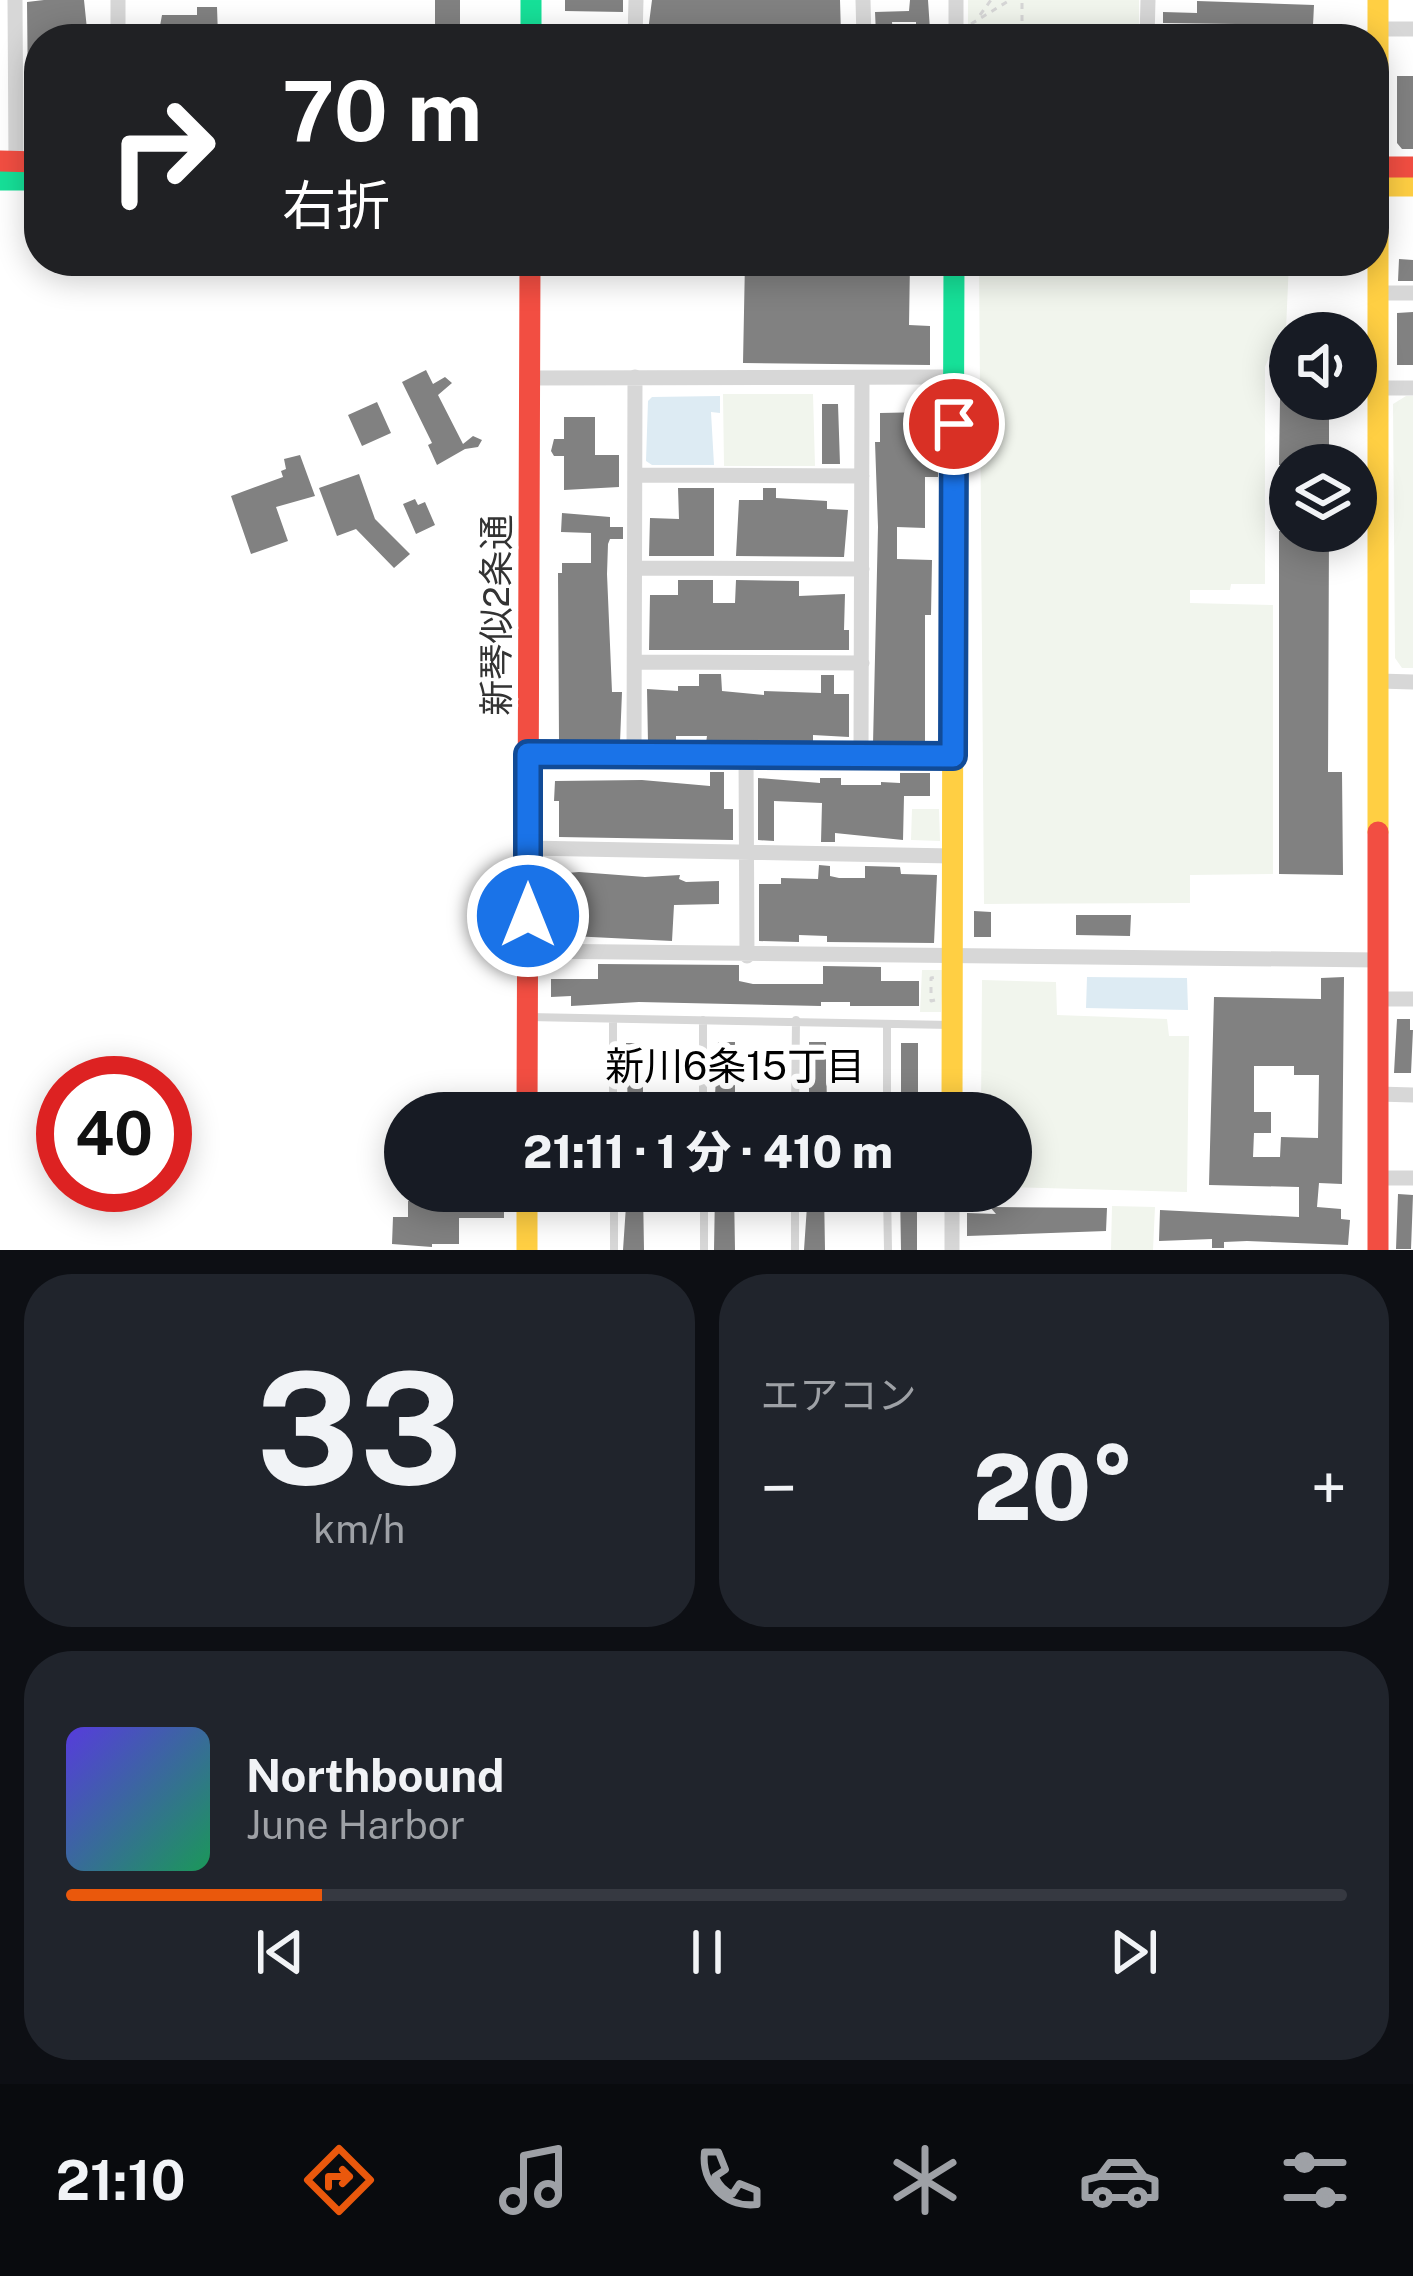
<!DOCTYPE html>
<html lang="ja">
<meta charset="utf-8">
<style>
body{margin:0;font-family:"Public Sans","Noto Sans JP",sans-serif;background:#20242c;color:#f1f3f6;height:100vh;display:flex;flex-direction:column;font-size:45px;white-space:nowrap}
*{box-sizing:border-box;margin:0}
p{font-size:39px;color:#9ea1a6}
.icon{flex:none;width:66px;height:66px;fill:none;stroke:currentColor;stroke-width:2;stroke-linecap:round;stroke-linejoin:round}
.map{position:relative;height:1250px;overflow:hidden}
.details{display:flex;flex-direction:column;gap:24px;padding:24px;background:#0d0f14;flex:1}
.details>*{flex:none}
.guide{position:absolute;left:24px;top:24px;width:1365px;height:252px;border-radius:48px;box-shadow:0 6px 30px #0003;background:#202124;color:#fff;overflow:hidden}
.fabs{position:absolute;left:1269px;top:312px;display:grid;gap:24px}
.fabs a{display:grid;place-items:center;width:108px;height:108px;border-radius:50%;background:#171b24;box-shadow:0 6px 30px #0003;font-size:60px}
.speed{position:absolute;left:36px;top:1056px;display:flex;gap:24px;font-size:60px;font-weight:700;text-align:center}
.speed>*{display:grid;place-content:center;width:156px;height:156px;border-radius:50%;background:#171b24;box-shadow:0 6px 30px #0003;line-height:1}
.speed .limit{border:18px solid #d22;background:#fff;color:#111}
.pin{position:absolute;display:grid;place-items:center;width:102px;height:102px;color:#fff;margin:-51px;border:6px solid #fff;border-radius:50%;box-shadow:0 3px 12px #0007}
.me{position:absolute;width:132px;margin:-66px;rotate:0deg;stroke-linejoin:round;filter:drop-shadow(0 0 9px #0008)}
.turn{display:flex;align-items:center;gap:42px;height:252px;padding:0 60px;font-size:54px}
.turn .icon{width:156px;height:156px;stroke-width:2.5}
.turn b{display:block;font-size:84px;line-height:102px}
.big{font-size:90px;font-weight:800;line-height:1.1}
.details .tile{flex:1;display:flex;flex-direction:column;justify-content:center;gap:18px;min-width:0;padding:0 42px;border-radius:48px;background:#20242c}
.details .dial{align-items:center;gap:0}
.dial b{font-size:156px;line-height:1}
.song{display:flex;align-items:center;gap:36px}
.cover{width:144px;height:144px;border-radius:18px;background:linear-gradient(135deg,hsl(250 70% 55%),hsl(150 70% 35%))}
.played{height:12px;border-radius:6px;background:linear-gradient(90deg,#ea580c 20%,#363941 20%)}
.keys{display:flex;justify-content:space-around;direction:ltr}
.heat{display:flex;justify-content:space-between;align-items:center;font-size:66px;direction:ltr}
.details .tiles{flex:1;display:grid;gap:24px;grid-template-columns:1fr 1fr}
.tile:last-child{grid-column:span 2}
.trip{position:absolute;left:384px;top:1092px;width:648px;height:120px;border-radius:60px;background:#171b24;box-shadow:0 6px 30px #0003;font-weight:800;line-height:120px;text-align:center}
.menu{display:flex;height:192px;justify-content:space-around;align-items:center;background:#090b0e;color:#9ea1a6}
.menu .icon{width:84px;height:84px}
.menu .on{color:#ea580c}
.menu b{font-size:54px;color:#f1f3f6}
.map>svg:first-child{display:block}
</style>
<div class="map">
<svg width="1413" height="1250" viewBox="0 0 1413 1250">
<rect width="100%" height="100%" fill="#fff"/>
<!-- green -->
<path fill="#f1f5ed" d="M968,0H1139V25L1134,29H974L968,24Z
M979,261H1289L1286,330L1280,331L1265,367V584H1231L1230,590H1190V603L1273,605V874L1190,875V903L984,904Z
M723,394H813L815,466H724Z
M1406,396H1413V668H1402L1395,658L1393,404Z
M912,809H939L940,841L911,840Z
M922,970H943L941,1012H920Z
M982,980L1056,982L1057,1015L1167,1019L1169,1036H1189L1187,1192L1011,1187V1113H981Z
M1112,1206L1155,1207L1153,1250H1111Z"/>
<!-- water -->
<path fill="#ddebf3" d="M720,396V413L711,412L714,465H652L646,461L648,401L652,397Z
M1087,977L1187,978L1188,1010L1086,1008Z"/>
<!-- building -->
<path fill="#818181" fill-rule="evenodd" d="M44,0H84L88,39H39V98H28L27,2Z
M435,0H460V30L435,29Z
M565,0H623V12L565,11Z
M652,0H840L841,35L759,37H744V31L688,34V26L648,31Z
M910,0H928L930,30L916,29V22H892L893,34H876L875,12L909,11Z
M1197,1L1314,5L1313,25L1163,23V12L1197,13Z
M197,7H217L218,36L158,37L162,15H197Z
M1397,76H1413V149H1402L1397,143Z
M28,112L39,113V141H28Z
M1399,259L1413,260V281H1398Z
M745,261H910L909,325L930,326V365L743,363Z
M1413,312V365H1397V313Z
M426,370L433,384L445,377L452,383L438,395L463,444L473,436L482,440L478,447L465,449L437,465L428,445L432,443L402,382Z
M1280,399H1329V465H1279Z
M377,402L391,433L362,446L348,415Z
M822,404H838L840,464H822Z
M928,412L929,452H939L938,477H925V528L897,527V559L932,560L931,615H925V744H873L878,527L875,442H880V413Z
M564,417H595V455H619V487L564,490V456H554L551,451L554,439H564Z
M300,455L315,496L276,507L288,541L251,554L231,496L283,477L281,471L286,469L284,459Z
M359,474L375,519L410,554L394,568L356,529L337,536L319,488Z
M678,488H714V556H649L650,518L679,519Z
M763,488H776V498L827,501V509L848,510L844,557L736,556L739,500H763Z
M415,499L418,505L425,502L435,525L416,534L403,504Z
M562,513L610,517V527H623V539H610L608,544L607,574L612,692H622L620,742L559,741L558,573H562V563H591V533L561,532Z
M1279,531H1329L1328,772H1342L1343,875L1279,874Z
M678,580H713V603H735L736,580L799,581V596L845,594L844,630H849V650H649L650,595H678Z
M699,674H721L722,691L764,695V691L821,693V675H834V694H849V737L813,735V743H706L707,736H676V743H648L647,689L678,691V686H699Z
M710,772H724V809H733V840L559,837V801H554L555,781L642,780L710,786Z
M900,773H930V796H904L903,840L835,833V842H821L822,803L774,801V841L758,840V778L820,783V778H841V785H881V782L900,783Z
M819,865L830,866V876L839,878H865V866L900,867L901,874L937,875L934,943L827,942V936L799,935V942L759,941V884H781V878L818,879Z
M579,872L645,877L680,875L679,879L686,882L719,881V904L674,905L672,941L571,936V892H554V874Z
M974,911L991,912V937H974Z
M1076,915H1131L1130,936L1076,935Z
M598,964L739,965V981L753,984H823V966L881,967V981H919V1006H850V1002H821V1006L639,1002L571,1006V996L551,997V979H598Z
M1344,977L1342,1184L1319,1183L1317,1207L1341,1209V1219L1350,1220L1348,1245L1247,1241L1224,1242V1248H1212V1239L1159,1241L1160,1210L1299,1217V1187L1209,1185L1214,997L1321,999V978ZM1254,1066H1294V1075H1319L1318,1138L1281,1137L1280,1157H1253L1254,1133H1271V1112H1254Z
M1397,1019H1410V1030H1413L1411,1073H1394Z
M718,1042H735V1113H714Z
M809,1042H826L827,1113H809Z
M626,1043H643V1113H628Z
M901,1043H918V1113H901Z
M424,1191H439V1198H504V1218H459V1244H432V1247L392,1244L393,1217H408V1201H424Z
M627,1191H643L644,1250H623Z
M715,1191H734L735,1250H714Z
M808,1191H824L825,1250H804Z
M900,1191H917V1250H901Z
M1398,1194L1413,1195L1411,1249H1396Z
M990,1207L1107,1208L1106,1231L967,1236V1213L996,1214Z"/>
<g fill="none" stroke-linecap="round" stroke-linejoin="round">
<!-- path -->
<path stroke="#d6d6d6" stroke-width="3" stroke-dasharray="6 6" stroke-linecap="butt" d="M980,15L991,0
M1022,21V0
M971,24L1010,0
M935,1000L931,1001V978L936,977"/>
<!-- lane -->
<path stroke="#d7d7d7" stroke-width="8" d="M528,1017L951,1025
M613,1019V1113
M703,1020V1113
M887,1024V1113
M795,1113L796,1020
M614,1191V1250
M704,1191V1250
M887,1191L888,1250
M795,1250V1191"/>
<!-- street -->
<path stroke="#d7d7d7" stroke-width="15" d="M15,0L16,161
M118,0V39
M863,0L864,39
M1378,29H1413
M635,39L636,0
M940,39L1147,35L1378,38
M956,39V0
M1147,39L1148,0
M1378,293H1413
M529,378L954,377
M1378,388H1413
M635,475L862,476
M635,568L862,569
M635,662L862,663
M1379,681L1413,682
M528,754L953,756
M634,755L635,377
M746,755L747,956
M861,755L862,378
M528,848L953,856
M528,951L1378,960
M1378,999H1413
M1378,1094L1413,1095
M1378,1178H1413
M952,1250V1191"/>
<!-- fast -->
<path stroke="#16e098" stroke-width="21" d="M531,0V39
M0,180H39
M953,569L954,261"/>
<!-- slow -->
<path stroke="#ffcf43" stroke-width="21" d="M1378,0V832
M1374,186H1413
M952,1113L953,569
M527,1191V1250"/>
<!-- jam -->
<path stroke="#f24e42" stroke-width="21" d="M0,161L39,162
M1374,167H1413
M1378,832V1250
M527,1113L530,261"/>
</g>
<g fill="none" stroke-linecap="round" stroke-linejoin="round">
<defs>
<path id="route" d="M528,916V754L953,756L954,424"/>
</defs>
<!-- route casing -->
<use href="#route" stroke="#114b97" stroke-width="30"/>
<!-- route -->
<use href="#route" stroke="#1a73e8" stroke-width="21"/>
</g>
<g text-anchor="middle" stroke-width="12" stroke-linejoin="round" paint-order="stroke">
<!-- street labels -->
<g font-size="36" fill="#333" stroke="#fff">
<text transform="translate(496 615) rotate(-90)" y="13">新琴似2条通</text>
</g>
<!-- neighbourhood labels -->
<g font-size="39" fill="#000" stroke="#fff">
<text x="735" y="1080">新川6条15丁目</text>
</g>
</g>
</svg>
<div class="fabs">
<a><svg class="icon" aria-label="sound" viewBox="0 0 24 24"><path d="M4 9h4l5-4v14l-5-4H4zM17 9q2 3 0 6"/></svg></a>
<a><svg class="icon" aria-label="layers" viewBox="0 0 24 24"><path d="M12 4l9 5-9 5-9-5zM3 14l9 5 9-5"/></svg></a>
</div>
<div class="speed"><div class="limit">40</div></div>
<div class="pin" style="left:954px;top:424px;background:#d93025"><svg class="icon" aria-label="arrive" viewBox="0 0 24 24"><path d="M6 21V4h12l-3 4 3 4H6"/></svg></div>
<svg class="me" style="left:528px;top:916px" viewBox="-20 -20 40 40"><circle r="17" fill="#1a73e8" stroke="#fff" stroke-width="3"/><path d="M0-11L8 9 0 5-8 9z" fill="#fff"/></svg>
<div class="trip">21:11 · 1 分 · 410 m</div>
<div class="guide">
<div class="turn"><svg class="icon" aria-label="right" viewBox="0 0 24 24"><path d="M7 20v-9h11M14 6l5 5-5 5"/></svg><div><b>70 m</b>右折</div></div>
</div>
</div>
<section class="details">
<div class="tiles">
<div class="tile dial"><b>33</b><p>km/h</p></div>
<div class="tile"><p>エアコン</p>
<div class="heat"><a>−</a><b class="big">20°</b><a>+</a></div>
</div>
<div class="tile">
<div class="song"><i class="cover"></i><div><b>Northbound</b><p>June Harbor</p></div></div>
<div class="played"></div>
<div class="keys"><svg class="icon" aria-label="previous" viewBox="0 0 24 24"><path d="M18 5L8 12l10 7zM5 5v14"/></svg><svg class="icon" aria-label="pause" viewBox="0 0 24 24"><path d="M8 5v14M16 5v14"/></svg><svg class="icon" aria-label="next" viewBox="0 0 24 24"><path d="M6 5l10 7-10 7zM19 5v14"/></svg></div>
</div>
</div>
</section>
<nav class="menu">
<b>21:10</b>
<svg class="icon on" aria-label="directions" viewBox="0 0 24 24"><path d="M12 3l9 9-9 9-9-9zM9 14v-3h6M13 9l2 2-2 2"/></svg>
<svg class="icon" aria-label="music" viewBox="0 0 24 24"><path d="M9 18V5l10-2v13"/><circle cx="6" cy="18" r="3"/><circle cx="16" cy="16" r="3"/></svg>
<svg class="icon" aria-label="phone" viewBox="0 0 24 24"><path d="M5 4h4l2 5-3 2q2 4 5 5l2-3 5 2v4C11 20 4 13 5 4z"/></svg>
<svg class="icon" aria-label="climate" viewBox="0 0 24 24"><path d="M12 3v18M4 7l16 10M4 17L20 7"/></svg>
<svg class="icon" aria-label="car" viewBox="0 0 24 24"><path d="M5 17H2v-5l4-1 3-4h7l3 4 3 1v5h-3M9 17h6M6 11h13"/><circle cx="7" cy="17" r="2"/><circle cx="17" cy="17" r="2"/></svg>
<svg class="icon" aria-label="filters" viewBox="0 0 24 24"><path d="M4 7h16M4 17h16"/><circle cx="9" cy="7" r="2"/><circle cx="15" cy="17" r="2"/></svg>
</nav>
